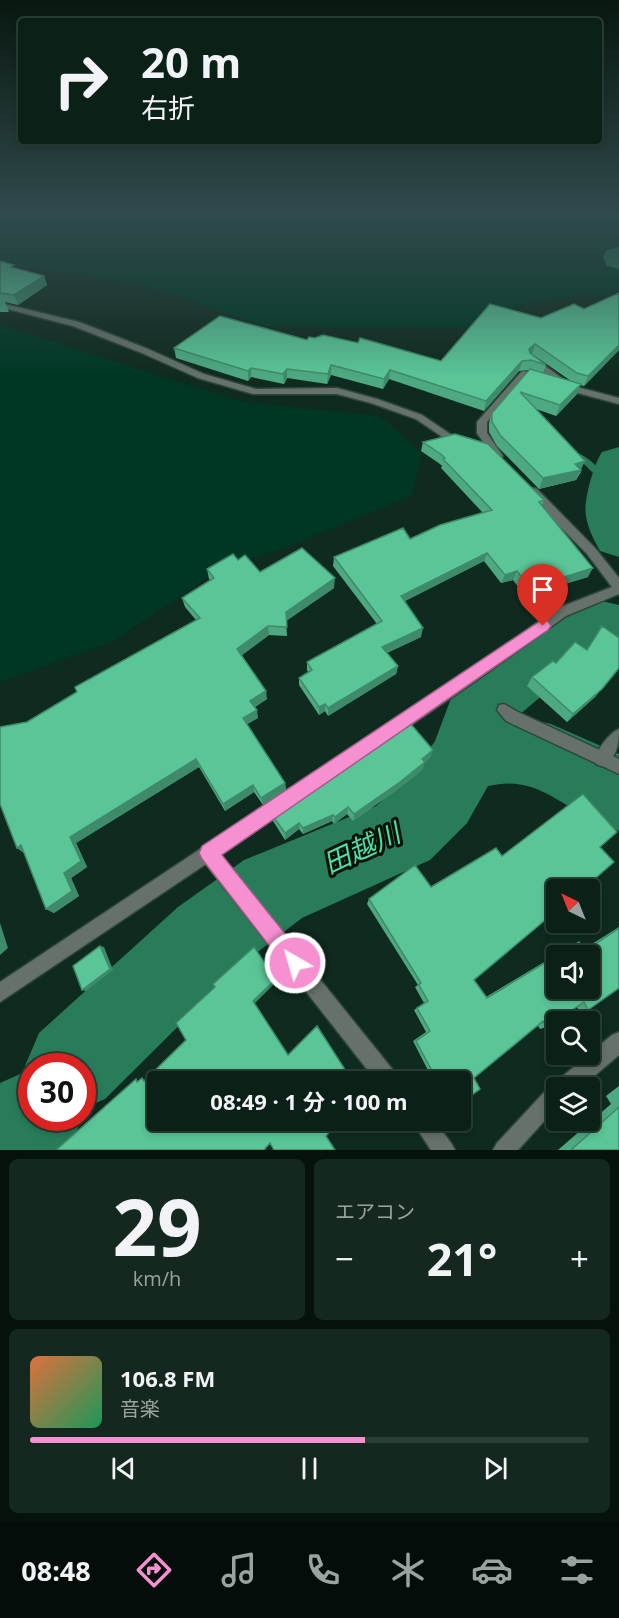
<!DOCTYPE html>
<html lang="ja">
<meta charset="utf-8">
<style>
body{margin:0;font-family:"Open Sans","Noto Sans JP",sans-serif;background:#14281f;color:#f1f3f6;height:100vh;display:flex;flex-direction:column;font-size:22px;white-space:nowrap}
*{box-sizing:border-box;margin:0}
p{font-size:20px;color:#9aa3a1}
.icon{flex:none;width:33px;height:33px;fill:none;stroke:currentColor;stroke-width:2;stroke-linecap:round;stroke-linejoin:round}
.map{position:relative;height:1150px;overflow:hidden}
.drawer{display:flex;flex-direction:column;gap:9px;padding:9px;background:#06120c;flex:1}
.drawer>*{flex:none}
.guide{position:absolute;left:18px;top:18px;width:584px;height:126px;border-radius:6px;box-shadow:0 3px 9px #0003,0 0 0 2px #2b3e35;background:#0b2016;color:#f1f3f6;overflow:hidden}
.needle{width:39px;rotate:317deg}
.fabs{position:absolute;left:546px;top:879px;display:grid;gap:12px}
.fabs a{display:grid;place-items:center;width:54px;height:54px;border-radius:6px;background:#0b2016;box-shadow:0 3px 9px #0003,0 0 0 2px #2b3e35;font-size:30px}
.speed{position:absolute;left:18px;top:1053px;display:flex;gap:12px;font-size:30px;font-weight:700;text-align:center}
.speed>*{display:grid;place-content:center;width:78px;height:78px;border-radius:50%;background:#0b2016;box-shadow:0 3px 9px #0003,0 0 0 2px #2b3e35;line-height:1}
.speed .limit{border:9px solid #d22;background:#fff;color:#111}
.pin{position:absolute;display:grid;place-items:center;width:51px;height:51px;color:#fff;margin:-62px -26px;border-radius:50% 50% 50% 0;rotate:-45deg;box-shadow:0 0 6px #0007}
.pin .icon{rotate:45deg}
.me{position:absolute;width:66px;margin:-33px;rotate:322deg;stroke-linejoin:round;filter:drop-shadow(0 0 4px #0008)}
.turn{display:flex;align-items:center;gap:21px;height:126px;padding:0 24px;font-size:27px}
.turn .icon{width:78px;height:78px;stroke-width:2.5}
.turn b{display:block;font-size:42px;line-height:51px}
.big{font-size:45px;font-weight:700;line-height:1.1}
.drawer .card{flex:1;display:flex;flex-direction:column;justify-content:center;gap:9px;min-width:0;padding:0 21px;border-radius:9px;background:#14281f}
.drawer .dial{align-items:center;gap:0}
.dial b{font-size:78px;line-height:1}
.song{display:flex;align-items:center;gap:18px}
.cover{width:72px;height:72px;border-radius:9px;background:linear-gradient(135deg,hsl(20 70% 55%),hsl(150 70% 35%))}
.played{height:6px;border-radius:3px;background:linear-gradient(90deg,#f690d0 60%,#2b3e35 60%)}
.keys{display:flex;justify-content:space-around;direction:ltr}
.heat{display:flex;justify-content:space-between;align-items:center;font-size:33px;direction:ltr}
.drawer .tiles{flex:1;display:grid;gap:9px;grid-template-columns:1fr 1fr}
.card:last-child{grid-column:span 2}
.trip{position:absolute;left:147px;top:1071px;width:324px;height:60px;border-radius:6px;background:#0b2016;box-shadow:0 3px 9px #0003,0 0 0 2px #2b3e35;font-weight:700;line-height:60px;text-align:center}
.tab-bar{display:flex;height:96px;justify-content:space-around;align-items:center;background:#040d09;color:#9aa3a1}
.tab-bar .icon{width:42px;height:42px}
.tab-bar .active{color:#f690d0}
.tab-bar b{font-size:27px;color:#f1f3f6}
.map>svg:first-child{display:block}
</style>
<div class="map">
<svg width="619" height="1150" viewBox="0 0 619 1150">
<rect width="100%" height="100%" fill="#0f2a1e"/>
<!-- green -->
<path fill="#003724" d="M0,216H619V289L609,294L583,295L524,304L473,328L264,326L144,285L0,263Z
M0,325L243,402L380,416L423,454L411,496L293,545L220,569L112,642L0,682Z"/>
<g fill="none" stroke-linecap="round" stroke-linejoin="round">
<!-- stream -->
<path fill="#287c5a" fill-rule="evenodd" d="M572,452C587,452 608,478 618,488L619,490L618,492H612L585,465L572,456Z"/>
<!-- river -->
<path fill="#287c5a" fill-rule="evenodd" d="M619,247V269L607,266L603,257L607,250Z
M619,447V557L600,551C594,540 588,529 586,516C583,501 594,464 602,452Z
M585,597L619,605V657L595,650L518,716L551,724L619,754V831C610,827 601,824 593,820C555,801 533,775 488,786L467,823L430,860L302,918L238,967L105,1099L82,1109V1066H32V1118H82L69,1150H0V1083L27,1071L25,1066L39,1033L178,907L244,860L376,806L415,771L435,741L456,685L564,604Z"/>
<defs>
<path id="service" d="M533,357L570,384V388H564L530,362V358Z
M619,729C619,744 617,760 601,766L596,764L594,759C598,749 609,733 619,729Z
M619,1032V1055L580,1088H556V1108L518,1150H493L497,1143L549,1087L556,1084L557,1081L612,1035Z"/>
<path id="minor" d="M0,303L79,322L148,349L204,374L256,389L337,388L377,399L422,415L450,434L465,438L467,440L462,443L444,438L416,419L371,403L337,394H253L198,378L142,353L73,326L0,307Z
M524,371L544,379L540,382L526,377L487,422V433L503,456L498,459L494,458L477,433V422L521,372Z
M562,383L619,398V404L559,388L558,386Z
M533,488L537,489L595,548L619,578V594L566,616L474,682L220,855L397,1075L400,1082H377L206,864L0,1002V982L464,674L558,608L612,587L587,554L529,495L528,492Z
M504,704L516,711L619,759V774L506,721L497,710L499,705Z
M411,1120H434L451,1143L455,1150H431Z"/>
</defs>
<!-- service casing -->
<use href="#service" stroke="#2e473b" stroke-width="3"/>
<!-- minor casing -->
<use href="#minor" stroke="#2e473b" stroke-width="3"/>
<!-- service -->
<use href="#service" fill="#65716a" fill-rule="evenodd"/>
<!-- minor -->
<use href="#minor" fill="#65716a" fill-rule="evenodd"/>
</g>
<!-- wall -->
<path fill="#4da982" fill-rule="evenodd" d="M0,261L16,269L44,276L47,285L18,305L5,302L9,312H0Z
M619,293V350L584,386L580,385L577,394L556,416L536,409L581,472L576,480L539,489L497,446L489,432V423L492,413L529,370L519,371L484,411L389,379L383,389L331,375L327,384L287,378L284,384L251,377L248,381L176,358L174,348L307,340L315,338L358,343L441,361L541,318L584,309ZM532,354L571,381L543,373L546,365Z
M423,442L544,500L542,505L588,577L525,596L513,580L501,583L484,561L405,601L421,637L387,653L398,666L396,674L328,716L325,711L319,715L299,685V678L308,672L307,670V662L377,624L333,566L334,557L410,539L483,513L441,468L442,466L440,464L421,451Z
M238,560L260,572L334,588L286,621L287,636L269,635L242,655L267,699L255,707L258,718L247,724L285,783L286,790L263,805L254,792L225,811L199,767L76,843L87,867L71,878L79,896L54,913L46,909L24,853L17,848L27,722L196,620L185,607L182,598L210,580L209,579L207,569Z
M587,650L619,668L595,697L567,722L527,686L532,677L556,663Z
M430,758L425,762L422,770L398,789L353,821L347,814L334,824L332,821L303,834L299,829L285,840L273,821L272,815L297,802Z
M600,847L474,980L486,997L571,946L579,942L584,949L619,927V988L588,1010L579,1011L577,1007L547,1027L540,1029L538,1026L460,1082H434L413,1041L426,1032L414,1010L424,1003L415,987L418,985L367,904L369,899L431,887L502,856Z
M619,1086V1150H558L611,1104L606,1096Z"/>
<!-- shaded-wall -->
<path fill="#3f8a6a" d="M44,276L47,285L18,305L14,295Z
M535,344L532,354L526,358L529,349Z
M619,345V350L584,386L588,376Z
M522,361L519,371L484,411L486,401Z
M331,365V375L327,384L328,374Z
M251,368V377L248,381V371Z
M287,369V378L284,384L283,374Z
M390,370L389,379L383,389L384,379Z
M581,384L577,394L556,416L560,405Z
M585,461L576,480L539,489L543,478L575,464Z
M487,553L484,561L399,604L401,596Z
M593,568L588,577L525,596L529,588Z
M517,571L513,580L501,583L505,575Z
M335,578L334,588L286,621V612Z
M268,626L269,635L238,658L237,649Z
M423,628L421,637L381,655L382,647Z
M398,666L396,674L328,716V708Z
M619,668L595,697L567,722L573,714Z
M266,691L267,699L251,709L250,701Z
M325,704V711L319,715V707Z
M257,710L258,718L244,726L243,718Z
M433,750L430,758L425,762L422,770L398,789L353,821L354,814Z
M196,759L199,767L76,843L87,867L71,878L79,896L54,913L46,909L64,873L70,837Z
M285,783L286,790L263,805L261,798Z
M253,785L254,792L225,811L223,804Z
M348,807L347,814L334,824L335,817Z
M333,815L332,821L303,834V828Z
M299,823V829L285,840V833Z
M21,845L25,853L17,848Z
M0,923L8,948L0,955Z
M100,946L104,947L113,970L86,991L82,990Z
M276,979L277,981L255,1003L253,1001Z"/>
<!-- building -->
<path fill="#5ac597" stroke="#3f8a6a" stroke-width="1.5" d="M0,261L14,265L11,267L44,276L14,295L0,293Z
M619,293V345L588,376L577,373L535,344L529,349L530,353L546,365L531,360L522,361L486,401L390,370L384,379L331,365L328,374L287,369L283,374L251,368L248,371L174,348L220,316L307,340L309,337L315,338L323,335L358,343L360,338L441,361L490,304L541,318L574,304L584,309Z
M530,369L581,384L560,405L520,392L585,461L575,464L581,470L543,478L500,435L492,422V413Z
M455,434L488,444L544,500L539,502L593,568L529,588L517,571L505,575L487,553L401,596L423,628L382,647L398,666L328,708L325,704L319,707L299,678L312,670L307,662L382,621L334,557L403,528L410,539L440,525L492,510L443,459L445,458L442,455L423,442Z
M302,548L335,578L286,612L287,627L268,626L237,649L266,691L250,701L257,710L243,718L285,783L261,798L253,785L223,804L196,759L70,837L81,861L64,873L72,891L46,909L21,845L17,848L0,804V727L27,722L77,692L75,687L200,618L182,598L214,578L207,569L233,554L238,560L245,555L260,572Z
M602,626L619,638V668L602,689L573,714L532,677L553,661L556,663L575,642L587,650Z
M410,723L433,750L422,759L425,762L400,782L354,814L348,807L335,817L333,815L303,828L299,823L285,833L272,815L296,799L297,802Z
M583,794L617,832L600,847L614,862L582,890H556V911L474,980L487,998L556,956V988H590V956H557L579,942L585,951L619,928V988L588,1010L584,1002L547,1027L543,1021L474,1078L480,1089L460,1104V1082H438L416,1041L430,1031L417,1008L428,1001L419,985L421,983L369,899L415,865L431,887L496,848L502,856Z
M100,946L110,969L82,990L73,966Z
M254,947L276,979L253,1001L288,1055L317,1026L353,1082H158V1120H340L326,1136L335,1150H274L270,1143L264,1150H56L136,1079L137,1082L142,1078L144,1081L186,1040L176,1023L215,987L213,984Z
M619,1107V1150H571Z"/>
<!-- sky -->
<linearGradient id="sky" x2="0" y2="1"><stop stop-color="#081710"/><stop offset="0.57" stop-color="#314a4c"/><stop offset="1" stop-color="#314a4c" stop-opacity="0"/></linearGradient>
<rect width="619" height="377" fill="url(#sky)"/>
<!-- route -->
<path fill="#f690d0" stroke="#a05e87" stroke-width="1.5" d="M543,619L548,621L551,626L548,630L222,855L303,956L306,963L303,970L295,973L288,970L202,859L199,853L202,846Z"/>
<g text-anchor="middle" stroke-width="6" stroke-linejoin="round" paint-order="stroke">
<!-- near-water labels -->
<g font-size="27" font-style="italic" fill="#4de0a5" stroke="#05100a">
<text transform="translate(362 849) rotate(-25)" y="9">田越川</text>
</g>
</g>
</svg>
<div class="fabs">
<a><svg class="needle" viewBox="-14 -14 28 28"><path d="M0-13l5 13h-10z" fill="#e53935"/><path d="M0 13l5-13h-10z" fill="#9aa3a1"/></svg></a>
<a><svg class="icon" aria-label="sound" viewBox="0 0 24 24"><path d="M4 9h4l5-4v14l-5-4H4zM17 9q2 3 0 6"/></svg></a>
<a><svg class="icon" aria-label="search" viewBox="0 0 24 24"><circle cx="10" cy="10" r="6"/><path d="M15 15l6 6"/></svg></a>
<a><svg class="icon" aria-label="layers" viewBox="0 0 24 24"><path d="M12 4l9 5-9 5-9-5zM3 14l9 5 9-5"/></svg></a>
</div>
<div class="speed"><div class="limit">30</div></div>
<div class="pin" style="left:543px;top:626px;background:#d93025"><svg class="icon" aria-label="arrive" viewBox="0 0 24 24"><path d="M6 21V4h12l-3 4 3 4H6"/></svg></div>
<svg class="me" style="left:295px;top:963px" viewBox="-20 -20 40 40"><circle r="17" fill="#f690d0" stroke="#fff" stroke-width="3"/><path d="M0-11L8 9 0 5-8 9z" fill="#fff"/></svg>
<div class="trip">08:49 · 1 分 · 100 m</div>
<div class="guide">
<div class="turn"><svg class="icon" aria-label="right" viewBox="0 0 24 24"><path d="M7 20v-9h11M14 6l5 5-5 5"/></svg><div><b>20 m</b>右折</div></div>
</div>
</div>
<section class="drawer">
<div class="tiles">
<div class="card dial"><b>29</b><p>km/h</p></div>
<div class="card"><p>エアコン</p>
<div class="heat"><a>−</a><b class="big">21°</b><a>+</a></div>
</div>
<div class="card">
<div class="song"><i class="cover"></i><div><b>106.8 FM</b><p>音楽</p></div></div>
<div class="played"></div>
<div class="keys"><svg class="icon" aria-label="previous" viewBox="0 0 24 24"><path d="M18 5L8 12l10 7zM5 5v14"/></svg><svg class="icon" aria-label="pause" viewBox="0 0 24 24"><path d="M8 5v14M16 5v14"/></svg><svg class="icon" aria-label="next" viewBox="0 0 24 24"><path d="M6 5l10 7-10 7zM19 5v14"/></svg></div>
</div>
</div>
</section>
<nav class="tab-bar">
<b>08:48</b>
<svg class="icon active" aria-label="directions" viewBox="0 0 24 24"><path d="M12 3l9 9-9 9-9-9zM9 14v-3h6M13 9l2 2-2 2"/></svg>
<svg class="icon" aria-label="music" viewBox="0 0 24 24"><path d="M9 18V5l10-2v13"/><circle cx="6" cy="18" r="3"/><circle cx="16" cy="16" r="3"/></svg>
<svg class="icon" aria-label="phone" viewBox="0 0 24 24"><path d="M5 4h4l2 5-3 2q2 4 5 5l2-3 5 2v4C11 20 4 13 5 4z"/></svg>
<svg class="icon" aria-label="climate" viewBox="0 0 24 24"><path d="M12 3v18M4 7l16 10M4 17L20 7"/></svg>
<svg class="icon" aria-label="car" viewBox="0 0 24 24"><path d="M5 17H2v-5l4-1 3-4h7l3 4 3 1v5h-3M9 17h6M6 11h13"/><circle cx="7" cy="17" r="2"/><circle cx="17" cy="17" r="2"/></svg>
<svg class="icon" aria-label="filters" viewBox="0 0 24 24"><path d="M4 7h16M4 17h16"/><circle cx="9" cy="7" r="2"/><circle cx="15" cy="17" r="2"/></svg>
</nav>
